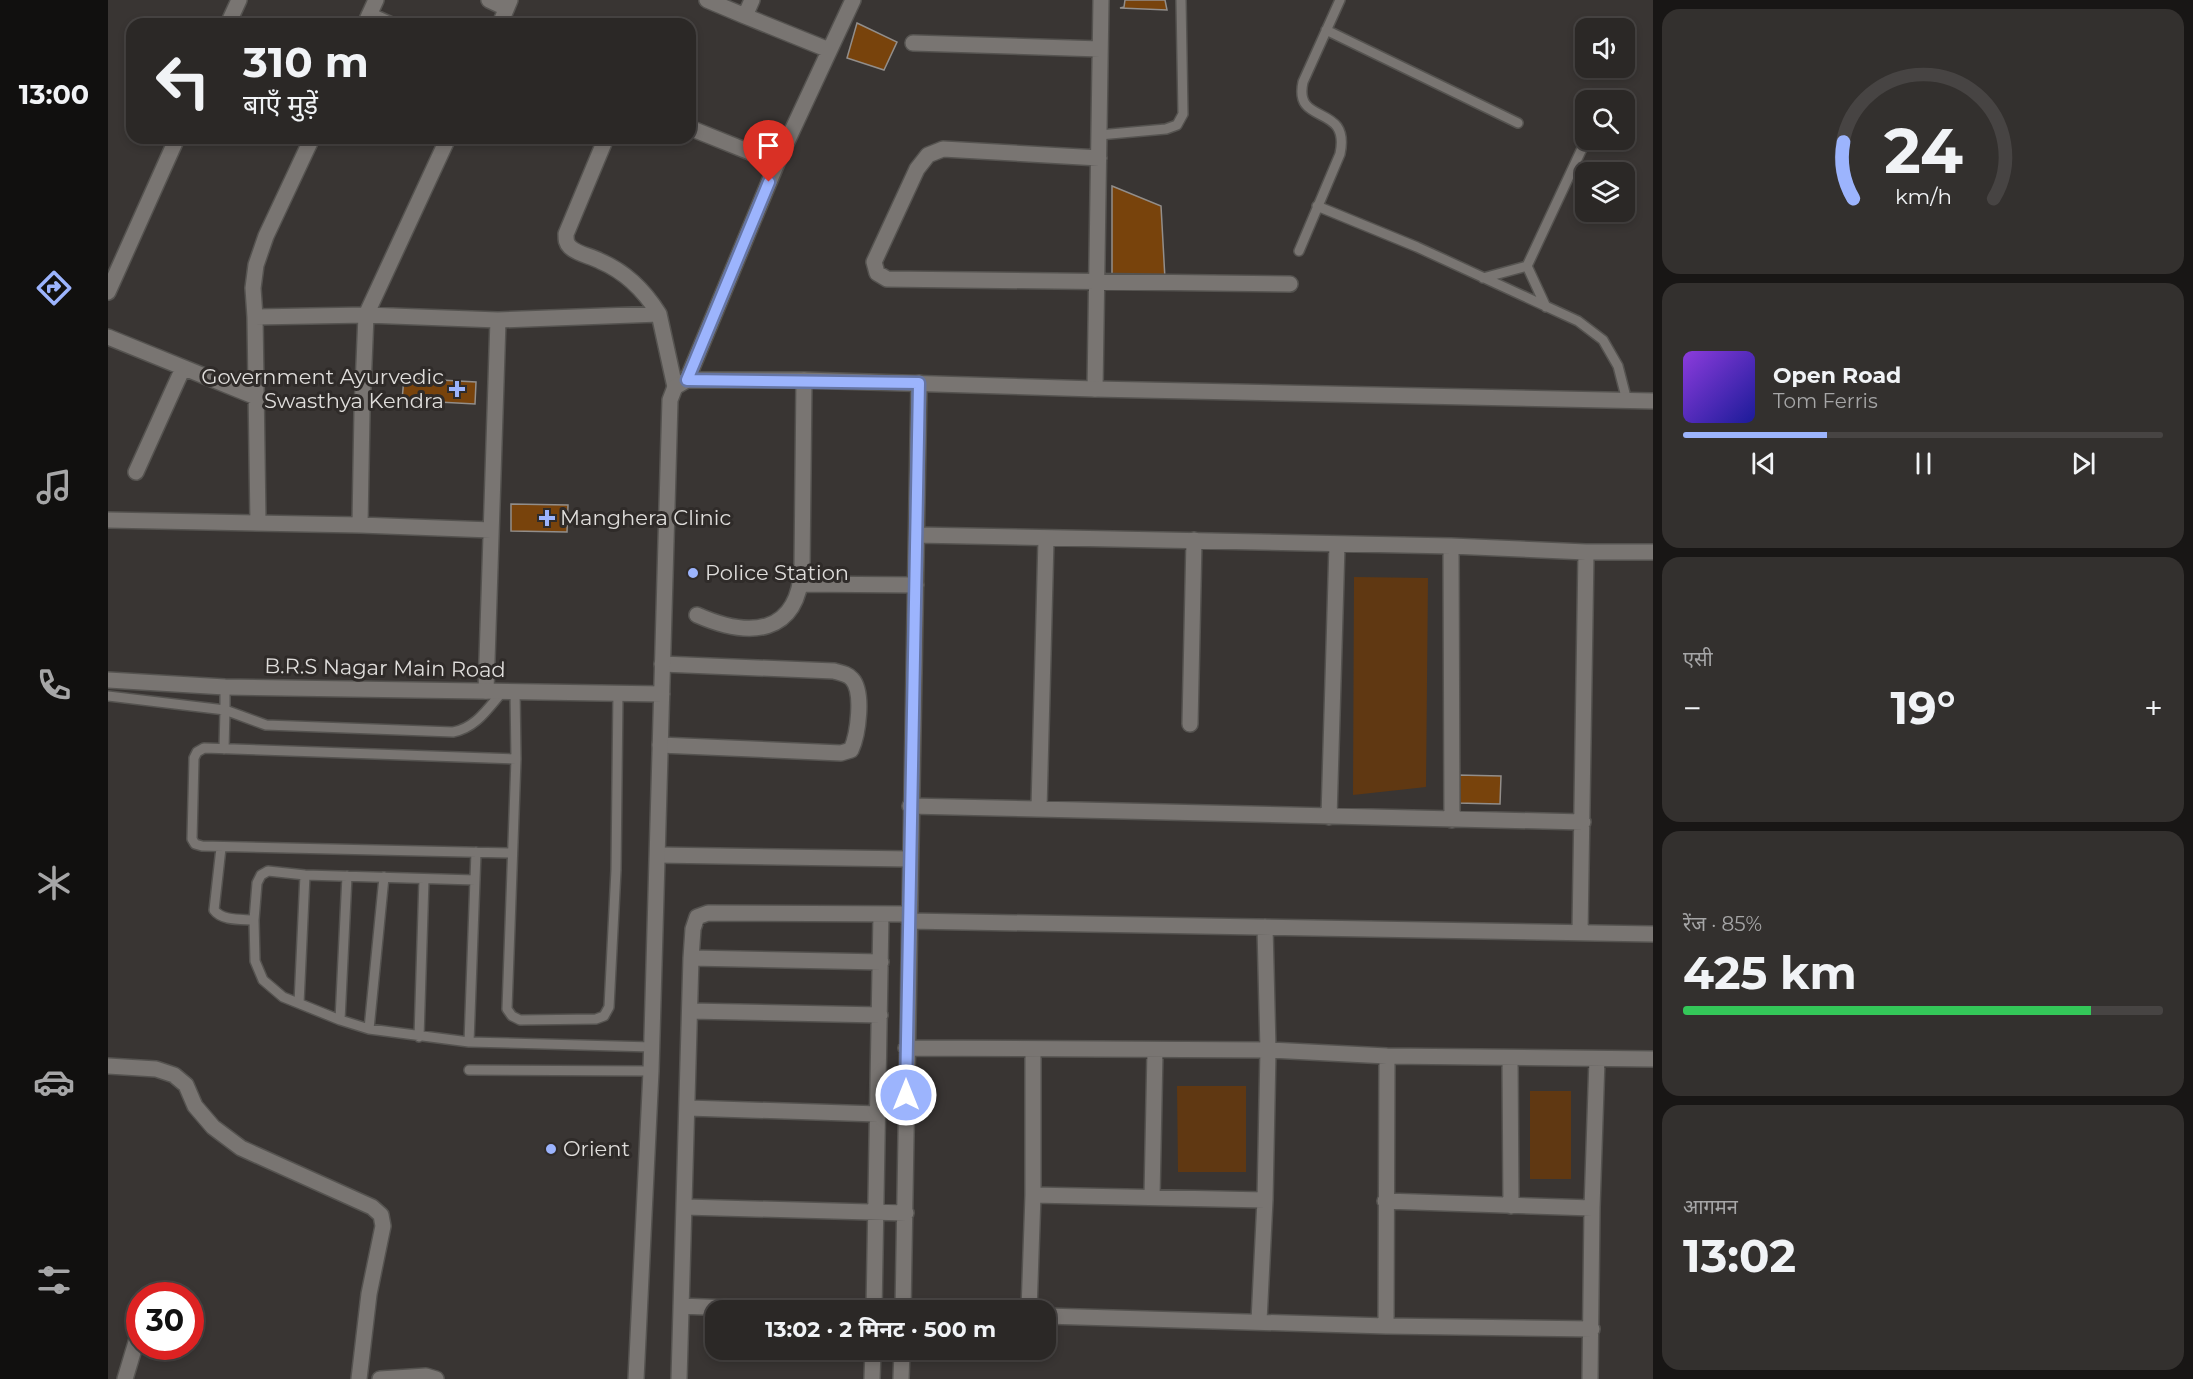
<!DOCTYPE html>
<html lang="hi">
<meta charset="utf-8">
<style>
body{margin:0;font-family:Montserrat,"Noto Sans Devanagari",sans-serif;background:#33302e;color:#f1f3f6;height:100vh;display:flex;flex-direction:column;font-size:22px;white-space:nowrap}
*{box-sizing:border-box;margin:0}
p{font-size:20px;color:#a6a6a7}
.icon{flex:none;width:33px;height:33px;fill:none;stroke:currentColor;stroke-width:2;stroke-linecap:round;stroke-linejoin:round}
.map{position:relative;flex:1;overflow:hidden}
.details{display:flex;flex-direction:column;gap:9px;padding:9px;background:#181615;width:540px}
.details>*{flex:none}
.hud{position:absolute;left:18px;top:18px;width:570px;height:126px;border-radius:18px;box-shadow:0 3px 9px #0003,0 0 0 2px #474443;background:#2b2826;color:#f1f3f6;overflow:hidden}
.fabs{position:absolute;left:1467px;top:18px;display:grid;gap:12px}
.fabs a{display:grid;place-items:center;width:60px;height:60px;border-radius:12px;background:#2b2826;box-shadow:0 3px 9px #0003,0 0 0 2px #474443;font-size:30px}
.speed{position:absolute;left:18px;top:1282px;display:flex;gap:12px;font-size:30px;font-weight:700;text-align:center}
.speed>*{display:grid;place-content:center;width:78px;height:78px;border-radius:50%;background:#2b2826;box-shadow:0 3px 9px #0003,0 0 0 2px #474443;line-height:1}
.speed .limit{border:9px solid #d22;background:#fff;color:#111}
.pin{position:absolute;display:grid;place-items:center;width:51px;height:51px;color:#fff;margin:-62px -26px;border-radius:50% 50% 50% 0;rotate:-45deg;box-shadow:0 0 6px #0007}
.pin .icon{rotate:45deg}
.me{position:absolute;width:66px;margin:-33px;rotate:0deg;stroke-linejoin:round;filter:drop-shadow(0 0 4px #0008)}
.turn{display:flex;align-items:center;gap:21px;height:126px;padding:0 18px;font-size:27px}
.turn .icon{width:78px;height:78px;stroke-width:2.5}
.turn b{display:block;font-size:42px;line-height:51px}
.big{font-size:45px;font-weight:700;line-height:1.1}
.details .widget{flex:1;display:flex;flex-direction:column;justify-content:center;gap:9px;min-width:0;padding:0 21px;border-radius:18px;background:#33302e}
.details .dial{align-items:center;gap:0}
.dial svg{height:156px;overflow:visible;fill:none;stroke:#474443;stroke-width:7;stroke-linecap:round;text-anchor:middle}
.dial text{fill:#f1f3f6;stroke:none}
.song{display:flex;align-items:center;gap:18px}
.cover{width:72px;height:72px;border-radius:9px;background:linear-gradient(135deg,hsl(270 70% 55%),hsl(240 70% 35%))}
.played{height:6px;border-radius:3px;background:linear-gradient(90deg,#9cb4fd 30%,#474443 30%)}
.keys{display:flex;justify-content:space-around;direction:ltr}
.heat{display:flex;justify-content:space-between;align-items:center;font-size:33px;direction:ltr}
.charge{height:9px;border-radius:4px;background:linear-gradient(90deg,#34c759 85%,#474443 0)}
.trip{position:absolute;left:597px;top:1300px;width:351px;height:60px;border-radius:18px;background:#2b2826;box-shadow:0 3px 9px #0003,0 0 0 2px #474443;font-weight:700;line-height:60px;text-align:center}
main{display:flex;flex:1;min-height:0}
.tabs{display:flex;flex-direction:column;width:108px;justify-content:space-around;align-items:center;background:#11100f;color:#a6a6a7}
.tabs .icon{width:42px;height:42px}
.tabs .selected{color:#9cb4fd}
.tabs b{font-size:27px;color:#f1f3f6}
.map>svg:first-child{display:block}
</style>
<main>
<nav class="tabs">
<b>13:00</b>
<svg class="icon selected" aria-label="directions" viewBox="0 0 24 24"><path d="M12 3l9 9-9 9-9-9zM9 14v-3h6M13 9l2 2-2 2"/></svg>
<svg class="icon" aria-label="music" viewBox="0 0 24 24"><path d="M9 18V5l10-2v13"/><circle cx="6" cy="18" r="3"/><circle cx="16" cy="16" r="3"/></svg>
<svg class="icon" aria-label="phone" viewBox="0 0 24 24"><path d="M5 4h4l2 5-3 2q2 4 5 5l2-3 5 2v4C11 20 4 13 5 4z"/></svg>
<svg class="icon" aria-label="climate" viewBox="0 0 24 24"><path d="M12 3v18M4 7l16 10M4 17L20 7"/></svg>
<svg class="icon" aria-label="car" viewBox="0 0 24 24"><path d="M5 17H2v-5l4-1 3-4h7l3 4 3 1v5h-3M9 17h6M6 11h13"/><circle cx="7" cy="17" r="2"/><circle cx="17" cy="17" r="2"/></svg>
<svg class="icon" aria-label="filters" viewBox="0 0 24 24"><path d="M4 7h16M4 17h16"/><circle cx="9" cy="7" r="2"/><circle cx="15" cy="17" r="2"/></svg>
</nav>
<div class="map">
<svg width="1545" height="1379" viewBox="0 0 1545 1379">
<rect width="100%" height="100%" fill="#393533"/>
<!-- green -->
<path fill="#603812" d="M1246,577L1320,578L1318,787L1245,795Z
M1069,1086H1138V1172H1070Z
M1422,1091H1463V1179H1422Z"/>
<!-- building -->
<path fill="#78430c" stroke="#928e8b" stroke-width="1.5" d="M1017,0H1057L1059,10L1012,8L1016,7Z
M749,23L789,42L776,70L739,58Z
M1004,186L1053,206L1057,279L1004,280Z
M296,378L368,382L367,404L294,400Z
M403,504L460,505L459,532L403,531Z
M1349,775L1393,776L1392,804L1349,803Z"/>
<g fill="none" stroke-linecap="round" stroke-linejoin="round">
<defs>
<path id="service" d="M1218,30L1410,123
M991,135L1058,129L1069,125L1075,114L1073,0
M1209,206L1309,247L1470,321L1495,340L1510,366L1519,401
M1191,251L1232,154C1243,102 1185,127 1195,82L1232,0
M1375,278L1419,266
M1438,307L1419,266L1478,140
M117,687V710L158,725L345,732C368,728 380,708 395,691
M407,691L408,759L399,1009L404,1016L412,1020L488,1019L496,1016L501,1007L508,870L510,692
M0,696L117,710L116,749
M113,848L106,910C114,921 133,919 146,920L147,961L155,980L175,997L232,1020L261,1029L361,1042
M368,852L361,1042L544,1047
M404,853L94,846L87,844L84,839L86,758L89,752L96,748L408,759
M146,920L149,883L153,875L160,871L197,875L367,880
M191,1003L197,875
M232,1020L239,876
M261,1029L276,877
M311,1037L316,879
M361,1070L543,1071"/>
<path id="minor" d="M381,0L398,8
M599,0L637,16L644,0
M261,15L281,24
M637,16L721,50
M120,24L131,0
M257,24L268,0
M392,24L402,0
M805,43L992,49
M582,128L669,163
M204,138L158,236L148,265L145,288L147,317L258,315L390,320
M498,138L458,234C458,240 458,243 462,247C469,254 483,256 492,261C518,272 536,290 551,314
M991,158L835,149L820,155L809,169L766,262L769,273L779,279L1182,284
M0,292L69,138
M147,317L150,523
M0,337L148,397
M579,380L669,163L745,0
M987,389L993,0
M28,472L75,368
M0,520L252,525L383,530
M252,525L254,412L258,315L340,138
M809,535L1343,546L1478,552H1545
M1343,546L1344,820
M693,584L808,585
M589,615C641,638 690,636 694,568L696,380
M378,691L390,320L551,314L567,387
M1082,724L1086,540
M552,745L733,753L743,750C750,735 756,692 744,679C740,674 733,673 726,671L554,664
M802,806L1475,822
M931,808L938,539
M1221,817L1229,545
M550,855L802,859
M801,921L1545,934
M1157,927L1160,1050L1157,1200
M1472,933L1478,552
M583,958L773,962
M582,1011L772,1015
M798,1048L1160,1050L1279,1056L1545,1059
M1402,1058L1403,1206
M0,1066L48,1069L66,1075L78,1085L87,1106L105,1127L133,1148L264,1207L273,1215L275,1226L261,1294L251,1379
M580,1108L770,1114
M925,1195L1157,1200L1151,1321
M1044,1196L1047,1051
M1277,1201L1484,1208
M577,1207L798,1213
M573,1306L695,1311
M766,1311L773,914
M795,1311L811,383
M921,1311L925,1195V1050
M938,1316L1278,1326L1484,1329
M1278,1326L1279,1056
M17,1379L32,1329
M272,1379L318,1376L328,1379
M571,1379L583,958L585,929L589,917L600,913L801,914
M764,1379L765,1350
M793,1379L794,1350
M1482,1379L1484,1208L1489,1059"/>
<path id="tertiary" d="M0,680L117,687L554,694
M528,1379L543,1071L562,400L567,387L579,380H696L987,389L1545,401"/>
</defs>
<!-- service casing -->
<use href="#service" stroke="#555350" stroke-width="12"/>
<!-- minor casing -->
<use href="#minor" stroke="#555350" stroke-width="18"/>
<!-- tertiary casing -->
<use href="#tertiary" stroke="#555350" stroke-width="18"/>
<!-- service -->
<use href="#service" stroke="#797572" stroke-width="9"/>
<!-- minor -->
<use href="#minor" stroke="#797572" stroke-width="15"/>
<!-- tertiary -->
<use href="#tertiary" stroke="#797572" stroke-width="15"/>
</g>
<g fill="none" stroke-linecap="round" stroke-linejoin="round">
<defs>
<path id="route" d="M661,182L579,380L811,383L798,1095"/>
</defs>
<!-- route casing -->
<use href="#route" stroke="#6575a4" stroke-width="15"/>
<!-- route -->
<use href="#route" stroke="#9cb4fd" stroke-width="10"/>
</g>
<!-- markers -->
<g fill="#9cb4fd" stroke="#2f2b29" stroke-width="2">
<path d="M346 380h6v6h6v6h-6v6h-6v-6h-6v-6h6z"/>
<path d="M436 509h6v6h6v6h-6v6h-6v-6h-6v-6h6z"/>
<circle cx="585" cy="573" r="6"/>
<circle cx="443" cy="1149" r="6"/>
</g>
<g text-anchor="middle" stroke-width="6" stroke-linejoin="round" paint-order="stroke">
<!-- poi labels -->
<g font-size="21" fill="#dfdddb" stroke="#2f2b29" text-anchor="start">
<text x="336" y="384" text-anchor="end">Government Ayurvedic<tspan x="336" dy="24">Swasthya Kendra</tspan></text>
<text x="452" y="525">Manghera Clinic</text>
<text x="597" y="580">Police Station</text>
<text x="455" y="1156">Orient</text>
</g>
<!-- street labels -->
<g font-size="21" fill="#dfdddb" stroke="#2f2b29">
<text transform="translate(277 668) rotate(1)" y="7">B.R.S Nagar Main Road</text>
</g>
</g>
</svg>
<div class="fabs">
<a><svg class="icon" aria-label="sound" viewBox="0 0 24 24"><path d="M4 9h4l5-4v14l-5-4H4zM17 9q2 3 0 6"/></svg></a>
<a><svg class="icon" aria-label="search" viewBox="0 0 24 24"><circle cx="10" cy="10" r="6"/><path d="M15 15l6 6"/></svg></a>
<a><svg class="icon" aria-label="layers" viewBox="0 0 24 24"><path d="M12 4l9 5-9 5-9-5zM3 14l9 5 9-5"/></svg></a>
</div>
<div class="speed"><div class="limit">30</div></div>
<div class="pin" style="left:661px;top:182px;background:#d93025"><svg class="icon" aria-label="arrive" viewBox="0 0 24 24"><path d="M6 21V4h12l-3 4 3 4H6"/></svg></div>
<svg class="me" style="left:798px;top:1095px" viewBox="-20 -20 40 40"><circle r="17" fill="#9cb4fd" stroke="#fff" stroke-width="3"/><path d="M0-11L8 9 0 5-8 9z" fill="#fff"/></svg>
<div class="trip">13:02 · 2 मिनट · 500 m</div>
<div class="hud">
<div class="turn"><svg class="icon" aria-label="left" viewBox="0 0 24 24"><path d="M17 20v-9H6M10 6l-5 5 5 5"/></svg><div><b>310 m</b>बाएँ मुड़ें</div></div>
</div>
</div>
<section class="details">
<div class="widget dial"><svg viewBox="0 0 100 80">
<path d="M14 69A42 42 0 1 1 86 69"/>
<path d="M14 69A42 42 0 0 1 9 40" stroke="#9cb4fd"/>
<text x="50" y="56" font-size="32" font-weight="700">24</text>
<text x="50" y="72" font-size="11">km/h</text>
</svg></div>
<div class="widget">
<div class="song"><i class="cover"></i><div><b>Open Road</b><p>Tom Ferris</p></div></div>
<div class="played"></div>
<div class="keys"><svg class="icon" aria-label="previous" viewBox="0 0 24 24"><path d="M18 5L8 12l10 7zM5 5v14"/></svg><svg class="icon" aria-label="pause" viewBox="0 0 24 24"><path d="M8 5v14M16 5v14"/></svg><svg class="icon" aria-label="next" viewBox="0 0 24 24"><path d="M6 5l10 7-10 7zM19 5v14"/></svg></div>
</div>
<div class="widget"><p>एसी</p>
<div class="heat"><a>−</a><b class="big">19°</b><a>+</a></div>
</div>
<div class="widget"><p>रेंज · 85%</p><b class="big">425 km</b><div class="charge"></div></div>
<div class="widget"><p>आगमन</p><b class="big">13:02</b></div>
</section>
</main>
